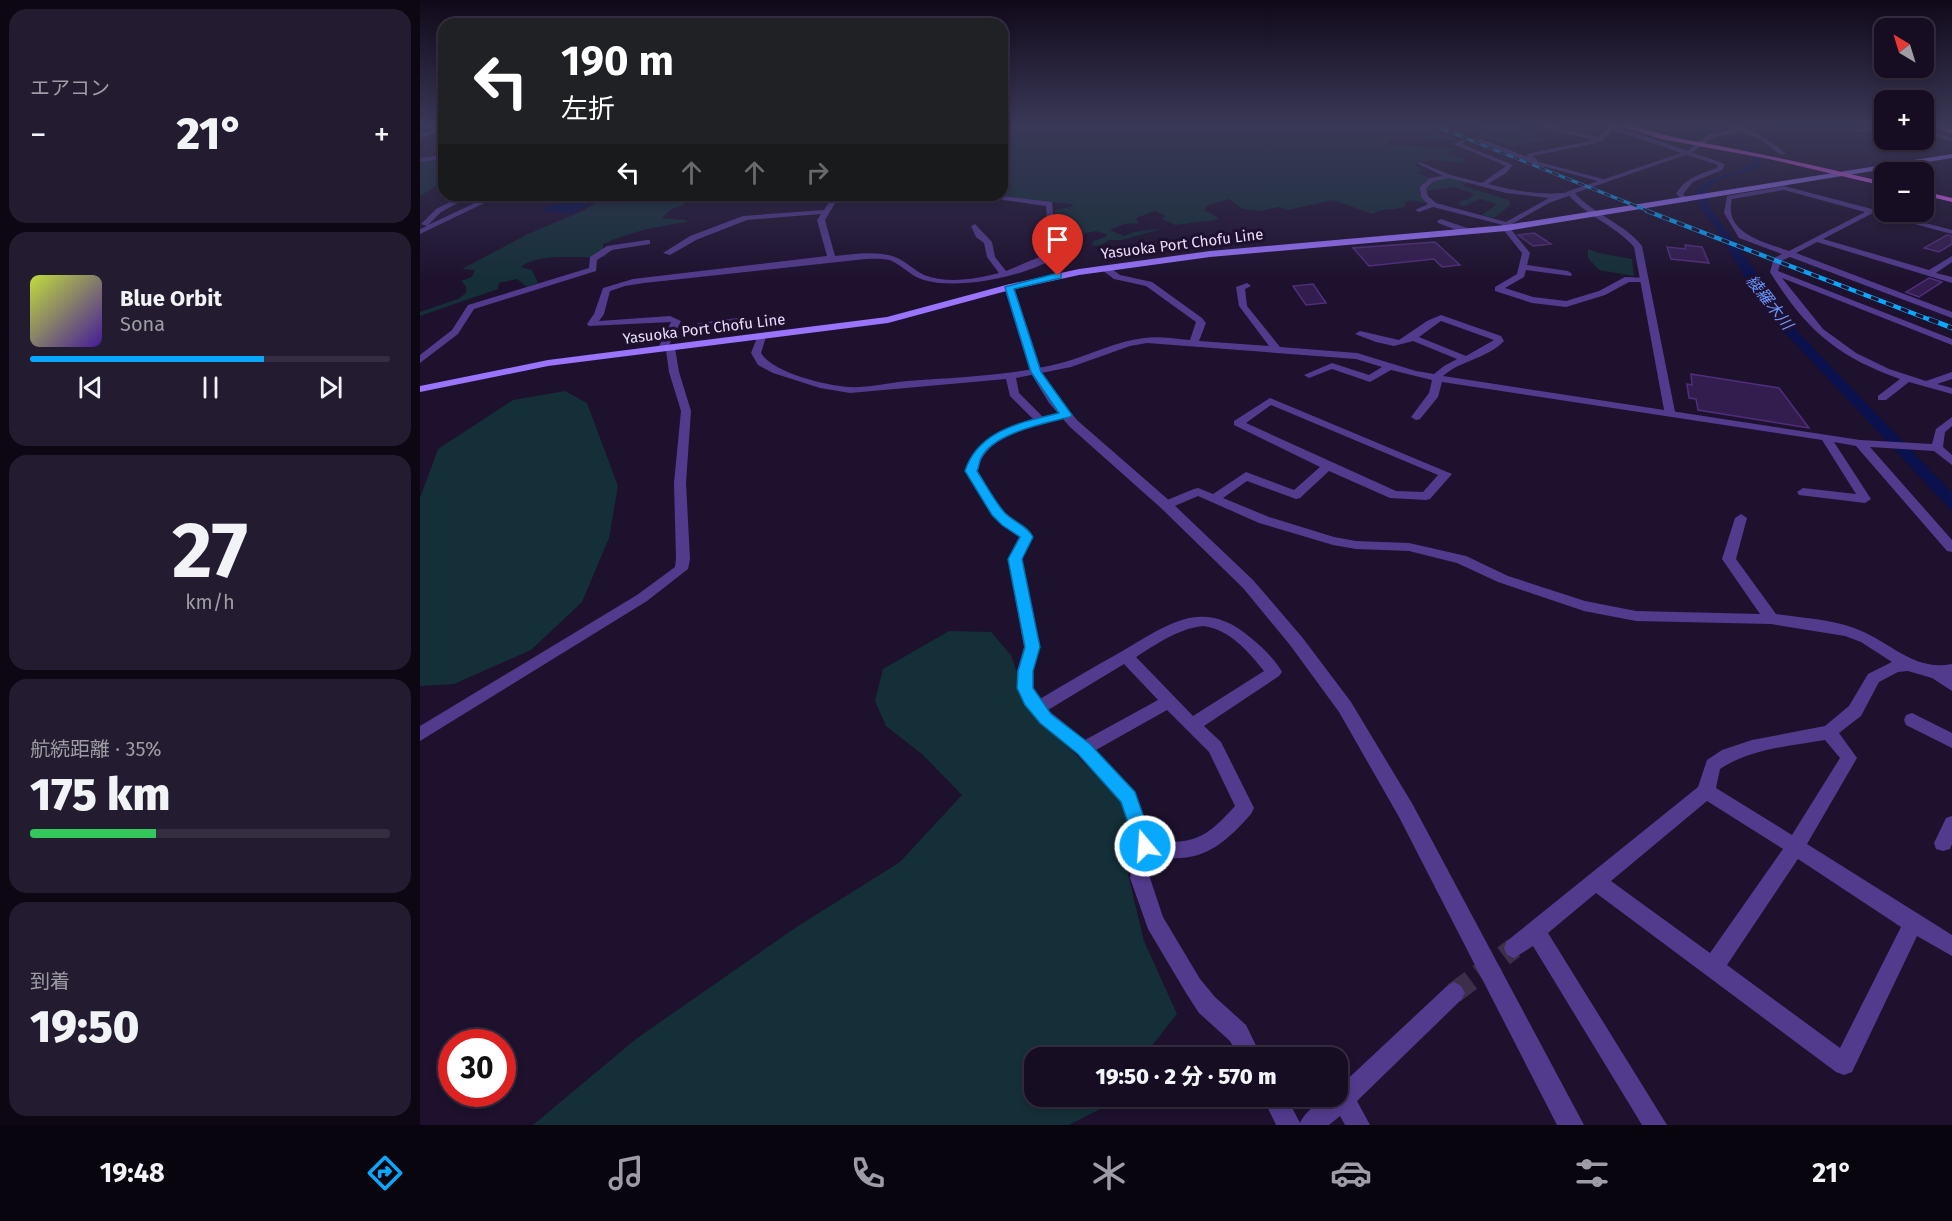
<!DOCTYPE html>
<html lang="ja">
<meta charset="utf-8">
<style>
body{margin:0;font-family:"Fira Sans","Noto Sans JP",sans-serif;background:#231b2f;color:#f1f3f6;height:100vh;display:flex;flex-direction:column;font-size:22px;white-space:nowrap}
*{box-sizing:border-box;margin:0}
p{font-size:20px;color:#9e9ca5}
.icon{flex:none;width:33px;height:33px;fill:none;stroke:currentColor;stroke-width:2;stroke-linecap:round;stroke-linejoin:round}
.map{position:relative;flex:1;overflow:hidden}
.sheet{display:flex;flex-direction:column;gap:9px;padding:9px;background:#0c0713;width:420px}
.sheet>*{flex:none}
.hud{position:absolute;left:18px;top:18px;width:570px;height:183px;border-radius:18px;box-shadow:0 3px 9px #0003,0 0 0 2px #352d40;background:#202124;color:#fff;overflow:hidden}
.needle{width:39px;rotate:322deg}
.controls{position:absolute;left:1454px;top:18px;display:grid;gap:12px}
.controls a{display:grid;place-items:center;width:60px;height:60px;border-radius:12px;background:#160d22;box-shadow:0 3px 9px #0003,0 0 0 2px #352d40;font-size:30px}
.speed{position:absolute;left:18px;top:1029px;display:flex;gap:12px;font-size:30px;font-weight:700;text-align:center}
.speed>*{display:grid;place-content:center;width:78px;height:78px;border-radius:50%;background:#160d22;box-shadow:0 3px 9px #0003,0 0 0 2px #352d40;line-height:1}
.speed .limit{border:9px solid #d22;background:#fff;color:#111}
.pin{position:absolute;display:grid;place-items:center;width:51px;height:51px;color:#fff;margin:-62px -26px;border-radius:50% 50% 50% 0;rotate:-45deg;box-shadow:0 0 6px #0007}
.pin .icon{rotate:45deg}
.me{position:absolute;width:66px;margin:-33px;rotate:342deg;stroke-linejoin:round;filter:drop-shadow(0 0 4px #0008)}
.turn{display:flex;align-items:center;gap:21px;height:126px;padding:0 24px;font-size:27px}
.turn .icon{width:78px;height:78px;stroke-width:2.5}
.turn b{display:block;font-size:42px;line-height:51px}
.lanes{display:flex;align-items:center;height:57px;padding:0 24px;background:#0003;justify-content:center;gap:30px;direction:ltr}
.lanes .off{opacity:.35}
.big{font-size:45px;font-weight:800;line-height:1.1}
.sheet .card{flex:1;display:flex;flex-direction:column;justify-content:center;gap:9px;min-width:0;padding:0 21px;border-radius:18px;background:#231b2f}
.sheet .dial{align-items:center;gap:0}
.dial b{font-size:78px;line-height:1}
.song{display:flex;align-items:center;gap:18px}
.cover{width:72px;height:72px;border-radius:9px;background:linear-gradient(135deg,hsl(70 70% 55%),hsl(260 70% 35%))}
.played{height:6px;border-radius:3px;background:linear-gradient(90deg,#08a8ff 65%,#352d40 65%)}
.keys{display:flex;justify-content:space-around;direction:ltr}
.heat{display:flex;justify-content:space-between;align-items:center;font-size:33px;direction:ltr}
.charge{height:9px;border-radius:4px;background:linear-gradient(90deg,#34c759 35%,#352d40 0)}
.trip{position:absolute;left:604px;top:1047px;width:324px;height:60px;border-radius:18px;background:#160d22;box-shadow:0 3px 9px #0003,0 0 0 2px #352d40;font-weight:800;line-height:60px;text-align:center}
.tabs{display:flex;height:96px;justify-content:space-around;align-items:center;background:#09050e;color:#9e9ca5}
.tabs .icon{width:42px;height:42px}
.tabs .current{color:#08a8ff}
.tabs b{font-size:27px;color:#f1f3f6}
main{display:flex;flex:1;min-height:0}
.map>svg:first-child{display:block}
</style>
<main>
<section class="sheet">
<div class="card"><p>エアコン</p>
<div class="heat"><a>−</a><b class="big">21°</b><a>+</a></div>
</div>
<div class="card">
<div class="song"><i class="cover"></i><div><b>Blue Orbit</b><p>Sona</p></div></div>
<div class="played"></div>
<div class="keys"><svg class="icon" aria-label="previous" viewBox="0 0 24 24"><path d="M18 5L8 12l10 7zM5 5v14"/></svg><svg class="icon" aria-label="pause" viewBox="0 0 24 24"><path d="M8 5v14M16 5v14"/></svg><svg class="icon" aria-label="next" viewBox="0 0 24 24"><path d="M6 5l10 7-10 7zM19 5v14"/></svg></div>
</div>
<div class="card dial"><b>27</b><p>km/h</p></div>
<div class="card"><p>航続距離 · 35%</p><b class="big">175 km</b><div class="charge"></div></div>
<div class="card"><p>到着</p><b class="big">19:50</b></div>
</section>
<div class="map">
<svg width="1532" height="1125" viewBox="0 0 1532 1125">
<rect width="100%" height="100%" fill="#1d112d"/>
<!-- green -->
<path fill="#142f37" d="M586,126H1004L1037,140L972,138L968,141L971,145L1033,149L1034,151L1024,152L1044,159V161L1039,163C1028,161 1003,158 994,165L1004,170L996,172L1010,178L1031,177L1050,181L1042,186L1089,200L1090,205L1074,218L1062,215L1077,204L1060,199L1045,206L1039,205L1040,201L1049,199L1054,194L1034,187L998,192L1008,201L1005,203L993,200L984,202L986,206C975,211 963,207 952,214L913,200L868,210L859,207L839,211L823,209L809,199L788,205L784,210L799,218L796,220L755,225L742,219L745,216L735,211L716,218L718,223L704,224L690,230L704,236L714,232L745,228L702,240H689L679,246L671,245L674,241L687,236L686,234L676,231L644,238L653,246L644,247L636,241L635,230L649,226L652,221L635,219V210L654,206L651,204L586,198L582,195V127Z
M1059,126H1089L1115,132L1111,138L1126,140L1090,147L1087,145L1091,144L1076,142L1055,135L1068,131Z
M24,157V181L0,196V164L3,160Z
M187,195H272L264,200V205L253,208L242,218L266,220L268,222C238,226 210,232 183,244V248L189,250L185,257C161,259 119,252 101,267L112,270L118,283L107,287L97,279L79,283L78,289L0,316V312L38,299L46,293V286L41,281L52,277L55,270L42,269L108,234L165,210Z
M1168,249L1179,253L1212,259L1214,276L1179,270L1168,258Z
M145,391L167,403L198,486L189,538L162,602L111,650L34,684L0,686V498L18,449L93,400Z
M529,631L571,632L591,655L608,706L711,811V839L705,862L724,941L757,1014L723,1057L615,1058V1096L692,1097L684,1107L649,1125H113L216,1039L375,928L480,862L542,795L503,755L466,726L455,701L463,669Z"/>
<!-- water -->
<path fill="#0a114d" d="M1273,126C1289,126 1328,144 1340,157L1339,168C1328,174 1288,178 1288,192C1287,197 1289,202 1290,207L1379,333L1532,493V511L1345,311L1295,227L1278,206L1276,189L1288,180L1317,171L1332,162V157L1321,147Z
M171,195H186L152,214L125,212L123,208Z"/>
<!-- building -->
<path fill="#331c4e" stroke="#502e7b" stroke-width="1.5" d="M1114,233L1131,244L1113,246L1098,235Z
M1527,235L1532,236V244L1519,252L1504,248Z
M1015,242L1040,265L1022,267L1014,259L949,266L933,248Z
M1265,245L1282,247L1289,263L1251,259L1247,247L1266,249Z
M1509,278L1522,282L1499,297L1486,292Z
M893,284L906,303L886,305L873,286Z
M324,318L322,329L279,334L278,324Z
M1271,374L1359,388L1389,428L1278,410L1276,399L1269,398L1267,384L1272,385Z"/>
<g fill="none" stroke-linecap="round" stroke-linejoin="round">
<!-- minor-tunnel -->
<path stroke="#3c2f4c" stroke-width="21" stroke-dasharray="21 10" stroke-linecap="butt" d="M1034,993L1094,948"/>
<!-- minor -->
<path fill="#523b8d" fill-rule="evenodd" d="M7,126H14L21,131L0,138V134L13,131Z
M1120,126H1130L1179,137L1190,126H1196L1305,164L1302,170L1273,182L1263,194L1269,200L1265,202L1256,194C1265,178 1280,174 1297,168L1298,165L1192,130L1183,140L1176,143L1113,156L1119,162L1183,179L1181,182L1115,164L1056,140L1061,139L1107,157V154L1174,140Z
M1309,126C1330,126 1351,141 1366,154L1361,155L1339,139Z
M1464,126V130L1438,132L1435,130Z
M1503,127L1532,138V142L1503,131Z
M1042,140L1045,142L1042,144L1093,165L1086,173L1068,184C1095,191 1124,196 1151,192L1154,194L1129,203L1090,225V228L1110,253L1107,265L1148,271L1152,274L1151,276L1106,270L1104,277L1085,288L1113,297L1146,301L1179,291L1205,277L1228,278V282H1209L1185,295L1146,307L1112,303L1075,291V287L1097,274L1102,253L1082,228L1083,225L1013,207L999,212L995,210L1008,204L1001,197L1000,187L1010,178L1023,176L999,164V162L1031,175L1062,183L1086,166L1033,144ZM1030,178L1086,193L1129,198L1086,222L1016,203L1008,196L1006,188L1014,181Z
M24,155V159L0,162V158Z
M1364,186L1532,230V234L1453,213L1403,239L1509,270L1532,256V262L1516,273L1532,277V283L1397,242L1376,253L1532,312V318L1370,257L1361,261L1358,271L1532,339V345L1362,278L1403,329L1436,353L1469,369L1506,381L1532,372V379L1517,384L1532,388V394L1489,382L1466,400H1458V396L1480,379C1417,357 1385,329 1350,272L1354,258L1362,254L1319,238L1304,213L1307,196ZM1364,190L1445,212L1369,251C1344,242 1303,233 1312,199Z
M44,195H53L21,212L8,225L72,195H81L0,234V229L7,226L1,224L16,209Z
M414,195H420L405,220L415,256C433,254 454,251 472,256C484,259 493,270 504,275C527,284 557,279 579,273L567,257L564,243L556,237L551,226L555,224L572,242L575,257L586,271L636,250L628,240L626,206L583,200L573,195L632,202L636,240L645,251C616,275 540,291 504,280C492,277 483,266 472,261C464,258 454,259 445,259L224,283L205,286L190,291L184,314L179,321L250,316L261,321L249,345L255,348L259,372L271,411L266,483L270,559L268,569L227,601L0,741V726L217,595L255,567L256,559L254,483L261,411L249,372L246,350L238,348L251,322L169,326L167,324L174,314L183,288L213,279L407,256L397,220L401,214L327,220L276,240L250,255L243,253L270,236L323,216L404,210Z
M1021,219L1053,230L1054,232L1047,234L1018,223L1017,221Z
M227,240H230V244L192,250L177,260L176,271L54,309L38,334L0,363V355L32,330L48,305L169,268L170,257L187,246Z
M682,266H688L700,275L732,282L782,318L786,323L779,341L849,346L819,306L816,287L827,283L831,286L825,289L827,306L860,347L937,353L996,371L1014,374L1024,366L1037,359L993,341L974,346L956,342L935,334L940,331L979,340L1007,321L1021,315L1081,336L1084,341C1067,359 1041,360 1023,376L1440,440L1512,444L1516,429L1532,417V426L1525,432L1523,447L1532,455V465L1514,451L1450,447L1532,540V552L1527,551L1436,446L1414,442L1451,499L1445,503L1379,495L1377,492L1383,488L1436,494L1402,440L1022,382L1018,397L1000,419L996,420L991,417L1009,393L1012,380L971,370L950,382L912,369L889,378L884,375L912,363L949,375L962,367L936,359L727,343L710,346L651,367L596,378L599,393L623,417L646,412L651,415L650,417C616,426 567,432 557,471L581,510L605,527L613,537L602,559L620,647L613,671V688L620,699C646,683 672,668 699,653C746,626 782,595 831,638C842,647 855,659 862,672L859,676L784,726L801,742L834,808L831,814C802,847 779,865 733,856L730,878L743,917L780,979L795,997L826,1025L842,1058H819L810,1041L779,1013L766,993L728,929L710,878L716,846L701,802L658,754L620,724L605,704L597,688V671L604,647L588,559L599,537L573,516L545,471C554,439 584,428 613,419L590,396L586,379L430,393L400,388L353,373L338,365L331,353L338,335H344L346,337L341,353C353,373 405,385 428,387C447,388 468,383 487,381C539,377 590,376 641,363C669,356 695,341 724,338C739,336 755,339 770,340L776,322L726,286L694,279L682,270ZM1021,321L1074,340L1046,356L999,337ZM783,626C809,629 828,651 844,671L773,716L716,657C737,644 757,629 783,626ZM704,664L738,700L665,740L628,710ZM747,710L789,752L815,806C788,836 773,847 732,839L715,793L676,750Z
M850,398L1032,474L1010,499L1006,500L970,498L909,471L880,498L876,499L827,481L803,498L849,517L914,537L936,541L989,543L1046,556L1088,576L1165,601L1216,611L1340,614L1302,559L1315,518L1321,514L1327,518L1316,559L1356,614C1381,618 1410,619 1434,628C1469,640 1493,672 1532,664V691L1512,678L1488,671L1478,672L1459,682L1441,716L1419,733L1437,758L1387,844L1532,935V956L1497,936L1432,1072L1424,1075L1416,1072L1176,893L1128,933L1247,1125H1222L1113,946L1094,958L1087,955L1084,948L1087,941L1278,787L1287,760L1302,750L1332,740L1405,726L1429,706L1448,674L1472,662L1441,642L1425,636L1351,624L1216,621L1164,611L1078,582L1037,563L989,551L936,549L913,545L839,523L778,496L750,508H742L740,505L742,502L774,489L778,488L793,494L826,472L874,490L900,467L814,425V421ZM851,405L1018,475L1003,492L976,491L826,423ZM1405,740L1420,758L1372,835L1296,788L1300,769C1330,749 1370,746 1405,740ZM1287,801L1363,849L1290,953L1191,881ZM1378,859L1481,927L1420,1048L1307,965Z
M1492,713L1532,733V748L1486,725L1484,720L1486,715Z
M1532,816V844L1530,849L1523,851L1516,849L1514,843L1526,818Z
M1034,982L1041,986L1045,993L1041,1000L937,1101L950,1125H925L920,1116L909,1125H856L842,1096H866L880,1123C886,1110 904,1096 918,1096V1088L1027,986Z"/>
<!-- tertiary -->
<path fill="#523b8d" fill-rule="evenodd" d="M1325,128L1327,131L1294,137L1271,153L1155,193C1174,215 1204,223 1222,246L1255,412L1253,415H1245L1214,247C1194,224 1165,216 1146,192L1267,151L1290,134Z
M589,284L594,287L622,372L638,398L658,421L751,502L833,580L882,637L931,702L993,805L1164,1125H1137L979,817L919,712L870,645L823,588L741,508L650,427L629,403L610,372L584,287Z"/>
<!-- secondary -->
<path fill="#9a73ff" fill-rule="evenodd" d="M1532,154V158L1086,231L790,257L659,275L590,290L468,323L128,366L0,392V386L128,360L467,317L586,285L659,269L790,251L1086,225Z"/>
<!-- primary -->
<path fill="#ec63ff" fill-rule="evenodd" d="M1200,126C1221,126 1242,135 1262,139C1330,151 1397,166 1464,182V186L1349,159L1241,139Z
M1503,191L1532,198V202L1503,195Z"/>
<!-- motorway -->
<path fill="#ff577d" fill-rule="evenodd" d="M1512,126H1523L1532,129V134Z"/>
<defs>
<path id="rail-far2" d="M1015,126L1231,212"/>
<path id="rail-far1" d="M1227,211L1513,321"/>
<path id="rail" d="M1509,319L1532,328"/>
</defs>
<!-- rail-far2 casing -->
<use href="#rail-far2" stroke="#08a8ff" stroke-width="3"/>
<!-- rail-far1 casing -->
<use href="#rail-far1" stroke="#08a8ff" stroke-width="4.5"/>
<!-- rail casing -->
<use href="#rail" stroke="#08a8ff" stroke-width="5"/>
<!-- rail-far2 -->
<use href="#rail-far2" stroke="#1d112d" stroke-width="2" stroke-dasharray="7" stroke-linecap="butt"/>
<!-- rail-far1 -->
<use href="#rail-far1" stroke="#1d112d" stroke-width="3" stroke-dasharray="8" stroke-linecap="butt"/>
<!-- rail -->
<use href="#rail" stroke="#1d112d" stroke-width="4" stroke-dasharray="10" stroke-linecap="butt"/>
</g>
<!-- sky -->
<linearGradient id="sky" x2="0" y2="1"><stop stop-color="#100919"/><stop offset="0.44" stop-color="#3a3857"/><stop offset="1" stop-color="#3a3857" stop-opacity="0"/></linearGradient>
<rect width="1532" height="284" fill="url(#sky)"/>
<!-- route -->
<path fill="#08a8ff" stroke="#056da6" stroke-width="1.5" d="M638,273L641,274V278L594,289L621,372L652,415L650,417C626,423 573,433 561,458C559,462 559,467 557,471C566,485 574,500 584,512C593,522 607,525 613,537L602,559L620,647L613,671V688L631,714L670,744L715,792L734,846L732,853L725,855L718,853L716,846L701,802L658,754L620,723L605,705L597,688L598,671L605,647L588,559L600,537L582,525L572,515L545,471C558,430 602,422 639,413L611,372L585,287Z"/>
<g text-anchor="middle" stroke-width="6" stroke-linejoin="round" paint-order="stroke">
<!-- far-street labels -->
<g font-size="15" fill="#e9dcff" stroke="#1d112d">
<text transform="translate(762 244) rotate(-7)" y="5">Yasuoka Port Chofu Line</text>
<text transform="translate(284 329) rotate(-7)" y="5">Yasuoka Port Chofu Line</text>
</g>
<!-- far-water labels -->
<g font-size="16" font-style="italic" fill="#6a95ff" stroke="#1d112d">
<text transform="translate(1350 302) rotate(52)" y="6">綾羅木川</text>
</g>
</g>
</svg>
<div class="controls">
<a><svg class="needle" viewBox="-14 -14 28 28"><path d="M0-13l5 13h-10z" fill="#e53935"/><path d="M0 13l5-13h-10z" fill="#9e9ca5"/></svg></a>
<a>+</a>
<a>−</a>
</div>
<div class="speed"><div class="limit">30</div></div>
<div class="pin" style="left:638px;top:276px;background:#d93025"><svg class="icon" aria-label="arrive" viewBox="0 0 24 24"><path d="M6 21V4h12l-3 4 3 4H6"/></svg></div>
<svg class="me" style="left:725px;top:846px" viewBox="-20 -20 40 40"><circle r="17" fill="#08a8ff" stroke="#fff" stroke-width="3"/><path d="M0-11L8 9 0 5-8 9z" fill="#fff"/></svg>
<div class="trip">19:50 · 2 分 · 570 m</div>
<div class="hud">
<div class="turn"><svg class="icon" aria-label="left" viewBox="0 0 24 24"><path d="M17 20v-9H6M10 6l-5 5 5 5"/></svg><div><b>190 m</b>左折</div></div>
<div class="lanes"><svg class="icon" aria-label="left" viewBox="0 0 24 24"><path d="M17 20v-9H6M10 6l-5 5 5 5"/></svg><svg class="icon off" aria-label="ahead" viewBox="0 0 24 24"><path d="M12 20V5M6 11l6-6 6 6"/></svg><svg class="icon off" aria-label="ahead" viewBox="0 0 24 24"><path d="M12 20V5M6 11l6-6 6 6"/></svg><svg class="icon off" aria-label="right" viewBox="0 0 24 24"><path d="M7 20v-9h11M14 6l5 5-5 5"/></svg></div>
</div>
</div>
</main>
<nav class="tabs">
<b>19:48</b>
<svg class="icon current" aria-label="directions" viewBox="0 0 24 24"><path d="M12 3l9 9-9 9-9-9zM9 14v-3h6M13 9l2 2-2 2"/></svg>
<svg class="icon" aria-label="music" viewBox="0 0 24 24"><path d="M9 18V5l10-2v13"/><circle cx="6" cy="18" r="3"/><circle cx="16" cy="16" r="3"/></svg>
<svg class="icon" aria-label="phone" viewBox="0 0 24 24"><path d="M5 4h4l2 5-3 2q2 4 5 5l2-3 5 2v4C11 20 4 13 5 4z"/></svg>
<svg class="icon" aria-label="climate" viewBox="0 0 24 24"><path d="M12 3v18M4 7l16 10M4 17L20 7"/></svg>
<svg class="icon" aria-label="car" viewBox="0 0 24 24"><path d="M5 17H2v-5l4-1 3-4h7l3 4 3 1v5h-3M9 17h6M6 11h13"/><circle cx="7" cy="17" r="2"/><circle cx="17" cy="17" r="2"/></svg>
<svg class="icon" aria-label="filters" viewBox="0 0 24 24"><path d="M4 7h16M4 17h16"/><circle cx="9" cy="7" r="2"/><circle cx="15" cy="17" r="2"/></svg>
<b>21°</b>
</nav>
